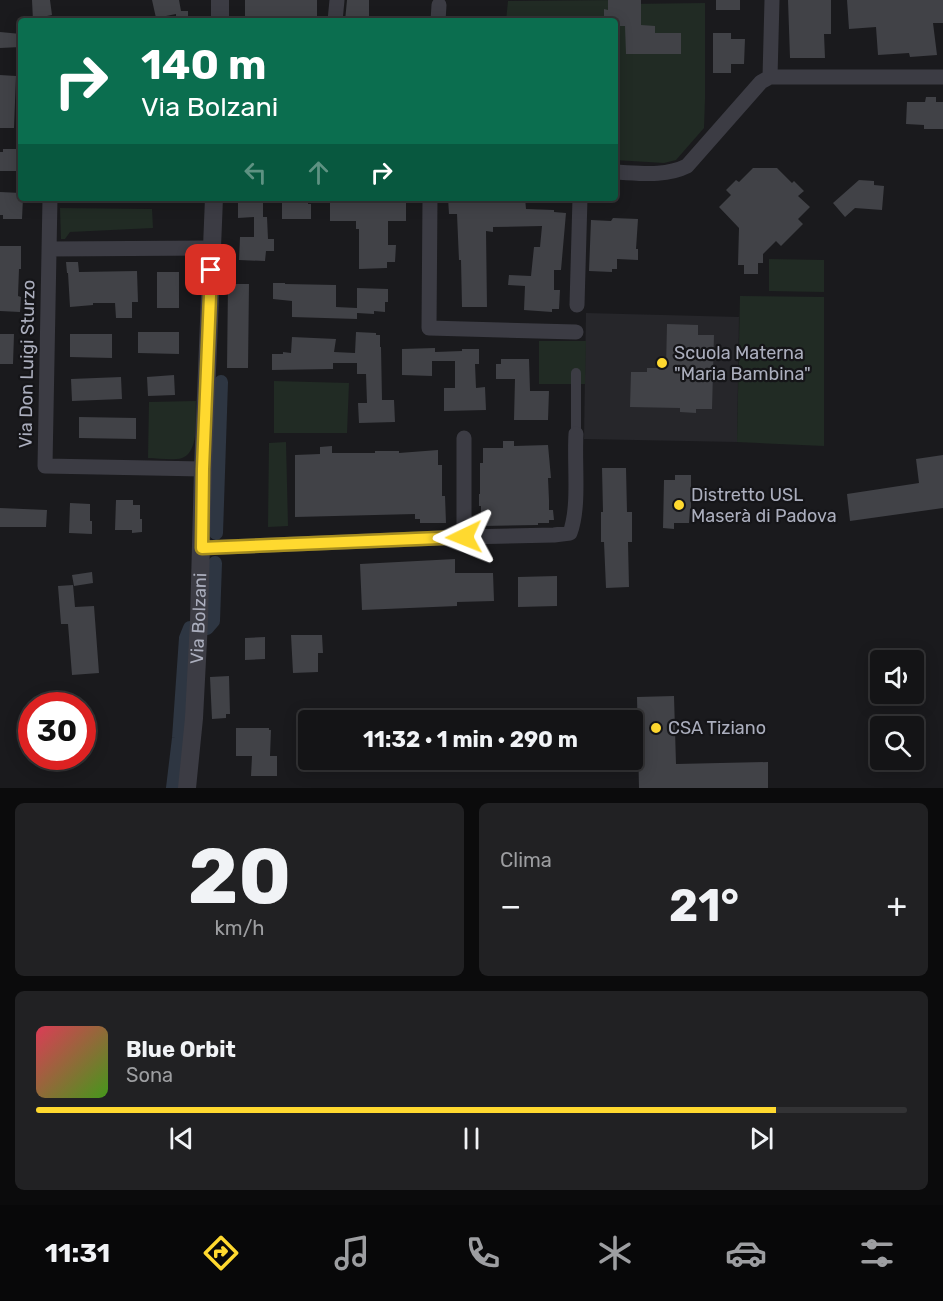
<!DOCTYPE html>
<html lang="it">
<meta charset="utf-8">
<style>
body{margin:0;font-family:Rubik,sans-serif;background:#212123;color:#f1f3f6;height:100vh;display:flex;flex-direction:column;font-size:22px;white-space:nowrap}
*{box-sizing:border-box;margin:0}
p{font-size:20px;color:#9d9ea1}
.icon{flex:none;width:33px;height:33px;fill:none;stroke:currentColor;stroke-width:2;stroke-linecap:round;stroke-linejoin:round}
.map{position:relative;height:788px;overflow:hidden}
.panel{display:flex;flex-direction:column;gap:15px;padding:15px;background:#0b0b0c;flex:1}
.panel>*{flex:none}
.banner{position:absolute;left:18px;top:18px;width:600px;height:183px;border-radius:6px;box-shadow:0 3px 15px #0003,0 0 0 2px #333335;background:#0b6e4f;color:#fff;overflow:hidden}
.fabs{position:absolute;left:870px;top:650px;display:grid;gap:12px}
.fabs a{display:grid;place-items:center;width:54px;height:54px;border-radius:6px;background:#141416;box-shadow:0 3px 15px #0003,0 0 0 2px #333335;font-size:30px}
.speed{position:absolute;left:18px;top:692px;display:flex;gap:12px;font-size:30px;font-weight:700;text-align:center}
.speed>*{display:grid;place-content:center;width:78px;height:78px;border-radius:50%;background:#141416;box-shadow:0 3px 15px #0003,0 0 0 2px #333335;line-height:1}
.speed .limit{border:9px solid #d22;background:#fff;color:#111}
.pin{position:absolute;display:grid;place-items:center;width:51px;height:51px;color:#fff;margin:-26px;border-radius:12px;box-shadow:0 3px 9px #0006}
.me{position:absolute;width:66px;margin:-33px;rotate:268deg;stroke-linejoin:round;filter:drop-shadow(0 0 4px #0008)}
.turn{display:flex;align-items:center;gap:21px;height:126px;padding:0 24px;font-size:27px}
.turn .icon{width:78px;height:78px;stroke-width:2.5}
.turn b{display:block;font-size:42px;line-height:51px}
.lanes{display:flex;align-items:center;height:57px;padding:0 24px;background:#0003;justify-content:center;gap:30px;direction:ltr}
.lanes .off{opacity:.35}
.big{font-size:45px;font-weight:700;line-height:1.1}
.panel .widget{flex:1;display:flex;flex-direction:column;justify-content:center;gap:9px;min-width:0;padding:0 21px;border-radius:9px;background:#212123}
.panel .dial{align-items:center;gap:0}
.dial b{font-size:78px;line-height:1}
.song{display:flex;align-items:center;gap:18px}
.cover{width:72px;height:72px;border-radius:9px;background:linear-gradient(135deg,hsl(350 70% 55%),hsl(100 70% 35%))}
.played{height:6px;border-radius:3px;background:linear-gradient(90deg,#ffd92f 85%,#333335 85%)}
.keys{display:flex;justify-content:space-around;direction:ltr}
.heat{display:flex;justify-content:space-between;align-items:center;font-size:33px;direction:ltr}
.panel .tiles{flex:1;display:grid;gap:15px;grid-template-columns:1fr 1fr}
.widget:last-child{grid-column:span 2}
.trip{position:absolute;left:298px;top:710px;width:345px;height:60px;border-radius:6px;background:#141416;box-shadow:0 3px 15px #0003,0 0 0 2px #333335;font-weight:700;line-height:60px;text-align:center}
.dock{display:flex;height:96px;justify-content:space-around;align-items:center;background:#080809;color:#9d9ea1}
.dock .icon{width:42px;height:42px}
.dock .current{color:#ffd92f}
.dock b{font-size:27px;color:#f1f3f6}
.map>svg:first-child{display:block}
</style>
<div class="map">
<svg width="943" height="788" viewBox="0 0 943 788">
<rect width="100%" height="100%" fill="#1a1a1d"/>
<!-- built -->
<path fill="#26262a" d="M586,313L739,317L737,442L584,439Z"/>
<!-- green -->
<path fill="#212b24" d="M619,0L628,4L705,3V99L704,128L676,160L664,163L615,160V21H506L508,1Z
M60,208L152,209L153,228L70,232L65,239H61Z
M769,259L824,260V292L769,291Z
M740,296L824,297V446L737,442Z
M539,341H586L585,384H539Z
M274,381L349,383L347,433H274Z
M196,401C195,417 200,452 182,458C172,461 159,458 148,458L149,402Z
M286,442L288,526L268,527L269,443Z"/>
<g fill="none" stroke-linecap="round" stroke-linejoin="round">
<!-- canal -->
<path stroke="#2e3642" stroke-width="14" d="M216,533L221,382
M207,628L213,621L215,563
M173,788L179,738L186,638L190,628"/>
</g>
<!-- building -->
<path fill="#414247" d="M32,0H50L52,15L47,16V21H33Z
M152,0H179L181,11H188V21H176V14L156,18Z
M245,0H317V21H245Z
M347,0H369V21H345Z
M608,0H641V25L655,26V33H681V54H626L625,26H615V21H604V9L608,10Z
M716,0H740V10H716Z
M788,0H831V34H824L825,58H790Z
M847,0H943V23H933L937,55L910,57L909,53L878,55L876,27L849,29Z
M0,32L21,34V47L0,48Z
M713,33H731V39H745L744,64H731V73H713Z
M0,75L16,76L14,128H0Z
M926,97H936V102H943V129H924V125L906,124L907,102H925Z
M3,149H21V171H0V152H3Z
M753,168H777L792,183L794,181L804,191L798,196L810,207L798,219L803,224L781,246L776,241L763,254V263H758V274H744V265H738L739,228L719,207L731,195L726,190L736,180L739,182Z
M859,180L874,181V185L884,186L882,210L855,208L845,217L833,203Z
M0,192L21,193V198H23L22,219H3V215H0Z
M238,198H263V217H267L268,239H274V251H266L265,261L239,260L240,237H254V217L238,218Z
M282,198H308V204H311V219H282Z
M330,198H406V221H388V245H396L395,262H387V268L359,269V229H356V221H330Z
M448,198H525L526,209L554,210V212L566,213L561,270H554V290H560L559,309H552V312L524,310L525,286L508,285L509,275L531,276L534,247H540L542,226L493,227V232L486,231L487,307H462L461,260H459L457,214H449Z
M613,218L638,219L636,249H638V260L617,259V269H612V272L589,271L591,220L611,221Z
M0,246H21V269H19L18,296L21,297L20,312L0,311Z
M66,262H78L79,272L137,271L138,302H132V318H116L115,303H93V305L70,307L68,273H67Z
M157,272H179V308H157Z
M273,283H285V284L336,285V307L357,308V288L388,289V302H385V312L374,311V314L357,313V319L292,317V301L273,299Z
M228,284H249L248,368H227Z
M667,324L698,325V335H714L712,409H696V413L680,412V408L630,407L631,372H647V368H666Z
M138,332H179V354L138,353Z
M356,332L376,333V335H380V347H381L382,400H394L395,422L359,423L358,403H367L366,374H357V363H333V369L272,370V354H283V352L291,353L292,337L336,339L334,352L355,353Z
M0,334H14L13,364H0Z
M70,334H112V358L70,357Z
M435,348V352L462,351V349H479V364H475L476,388L485,387L486,410L444,411V388H455V361H432V376L402,375V349Z
M501,359H529L530,391H549L548,420H514L515,379H496V364H501Z
M174,375L175,395L148,396L147,377Z
M121,377L122,399L72,401L71,379Z
M79,417L136,418V439L79,438Z
M503,441H514V446L548,445L551,478H548L549,500V510H553L554,520H549V523H538V525L481,526V506H479V494H480V463H483V448H503Z
M332,446V453H375V451H399V453L438,450V465H442V496H445L446,523H420V519H415V514L295,517V455L320,454V447Z
M943,455V508L850,521L847,494L919,483L916,459Z
M602,468H626L627,512H632V542H628L629,587L606,588L604,542H601V512H603Z
M675,475H691V509H690L689,523H674V529L663,528L664,480H675Z
M116,500H133V505H140V519H142V532L132,533V530H115Z
M70,503L90,504V521H92V534L69,533Z
M0,508L47,510L46,527H0Z
M455,559V573H493L494,601L457,602V606L362,610L360,564Z
M92,572L93,583L74,586L72,575Z
M557,576V606L518,607V577Z
M73,585L75,607L94,606L99,673L72,675L68,624H61L58,586Z
M291,635H322L323,653H318V672L293,673Z
M265,637V659L245,660V638Z
M229,676L230,714H226V718L212,719L210,677Z
M674,696L676,764L768,762V788H639L637,697Z
M236,728H269V730H271L270,756H277V776H251L252,756H236Z"/>
<g fill="none" stroke-linecap="round" stroke-linejoin="round">
<!-- pedestrian -->
<path stroke="#3c3c44" stroke-width="10" d="M576,434V373"/>
<!-- minor -->
<path stroke="#3c3c44" stroke-width="15" d="M335,21L337,0
M438,21L439,5
M770,77H943
M770,77L772,0
M615,172C639,173 665,177 687,166L761,82L770,77
M50,198L45,466L203,469
M430,198L429,328L576,332
M49,249L212,248
M577,305L580,198
M464,537V438
M202,548L464,537L554,535L570,533C580,506 574,464 576,434"/>
<!-- tertiary -->
<g stroke="#3c3c44" stroke-width="18">
<path d="M220,21V0"/>
<path id="s1" d="M187,788L194,718L199,621L203,469L214,198"/>
</g>
</g>
<g fill="none" stroke-linecap="round" stroke-linejoin="round">
<defs>
<path id="route" d="M211,270L203,469L202,548L464,537"/>
</defs>
<!-- route casing -->
<use href="#route" stroke="#a68d1f" stroke-width="15"/>
<!-- route -->
<use href="#route" stroke="#ffd92f" stroke-width="10"/>
</g>
<!-- markers -->
<g fill="#ffd92f" stroke="#151518" stroke-width="2">
<circle cx="662" cy="363" r="6"/>
<circle cx="679" cy="505" r="6"/>
<circle cx="656" cy="728" r="6"/>
</g>
<g text-anchor="middle" stroke-width="4.5" stroke-linejoin="round" paint-order="stroke">
<!-- poi labels -->
<g font-size="18" fill="#abaebd" stroke="#151518" text-anchor="start">
<text x="674" y="359">Scuola Materna<tspan x="674" dy="21">"Maria Bambina"</tspan></text>
<text x="691" y="501">Distretto USL<tspan x="691" dy="21">Maserà di Padova</tspan></text>
<text x="668" y="734">CSA Tiziano</text>
</g>
<!-- street labels -->
<g font-size="18" fill="#abaebd" stroke="#151518">
<text transform="translate(27 364) rotate(-89)" y="6">Via Don Luigi Sturzo</text>
<text dy="6" stroke="none"><textPath href="#s1" startOffset="170">Via Bolzani</textPath></text>
</g>
</g>
</svg>
<div class="fabs">
<a><svg class="icon" aria-label="sound" viewBox="0 0 24 24"><path d="M4 9h4l5-4v14l-5-4H4zM17 9q2 3 0 6"/></svg></a>
<a><svg class="icon" aria-label="search" viewBox="0 0 24 24"><circle cx="10" cy="10" r="6"/><path d="M15 15l6 6"/></svg></a>
</div>
<div class="speed"><div class="limit">30</div></div>
<div class="pin" style="left:211px;top:270px;background:#d93025"><svg class="icon" aria-label="arrive" viewBox="0 0 24 24"><path d="M6 21V4h12l-3 4 3 4H6"/></svg></div>
<svg class="me" style="left:464px;top:537px" viewBox="-20 -20 40 40"><path d="M0-17L14 15 0 8-14 15z" fill="#ffd92f" stroke="#fff" stroke-width="4"/></svg>
<div class="trip">11:32 · 1 min · 290 m</div>
<div class="banner">
<div class="turn"><svg class="icon" aria-label="right" viewBox="0 0 24 24"><path d="M7 20v-9h11M14 6l5 5-5 5"/></svg><div><b>140 m</b>Via Bolzani</div></div>
<div class="lanes"><svg class="icon off" aria-label="left" viewBox="0 0 24 24"><path d="M17 20v-9H6M10 6l-5 5 5 5"/></svg><svg class="icon off" aria-label="ahead" viewBox="0 0 24 24"><path d="M12 20V5M6 11l6-6 6 6"/></svg><svg class="icon" aria-label="right" viewBox="0 0 24 24"><path d="M7 20v-9h11M14 6l5 5-5 5"/></svg></div>
</div>
</div>
<section class="panel">
<div class="tiles">
<div class="widget dial"><b>20</b><p>km/h</p></div>
<div class="widget"><p>Clima</p>
<div class="heat"><a>−</a><b class="big">21°</b><a>+</a></div>
</div>
<div class="widget">
<div class="song"><i class="cover"></i><div><b>Blue Orbit</b><p>Sona</p></div></div>
<div class="played"></div>
<div class="keys"><svg class="icon" aria-label="previous" viewBox="0 0 24 24"><path d="M18 5L8 12l10 7zM5 5v14"/></svg><svg class="icon" aria-label="pause" viewBox="0 0 24 24"><path d="M8 5v14M16 5v14"/></svg><svg class="icon" aria-label="next" viewBox="0 0 24 24"><path d="M6 5l10 7-10 7zM19 5v14"/></svg></div>
</div>
</div>
</section>
<nav class="dock">
<b>11:31</b>
<svg class="icon current" aria-label="directions" viewBox="0 0 24 24"><path d="M12 3l9 9-9 9-9-9zM9 14v-3h6M13 9l2 2-2 2"/></svg>
<svg class="icon" aria-label="music" viewBox="0 0 24 24"><path d="M9 18V5l10-2v13"/><circle cx="6" cy="18" r="3"/><circle cx="16" cy="16" r="3"/></svg>
<svg class="icon" aria-label="phone" viewBox="0 0 24 24"><path d="M5 4h4l2 5-3 2q2 4 5 5l2-3 5 2v4C11 20 4 13 5 4z"/></svg>
<svg class="icon" aria-label="climate" viewBox="0 0 24 24"><path d="M12 3v18M4 7l16 10M4 17L20 7"/></svg>
<svg class="icon" aria-label="car" viewBox="0 0 24 24"><path d="M5 17H2v-5l4-1 3-4h7l3 4 3 1v5h-3M9 17h6M6 11h13"/><circle cx="7" cy="17" r="2"/><circle cx="17" cy="17" r="2"/></svg>
<svg class="icon" aria-label="filters" viewBox="0 0 24 24"><path d="M4 7h16M4 17h16"/><circle cx="9" cy="7" r="2"/><circle cx="15" cy="17" r="2"/></svg>
</nav>
